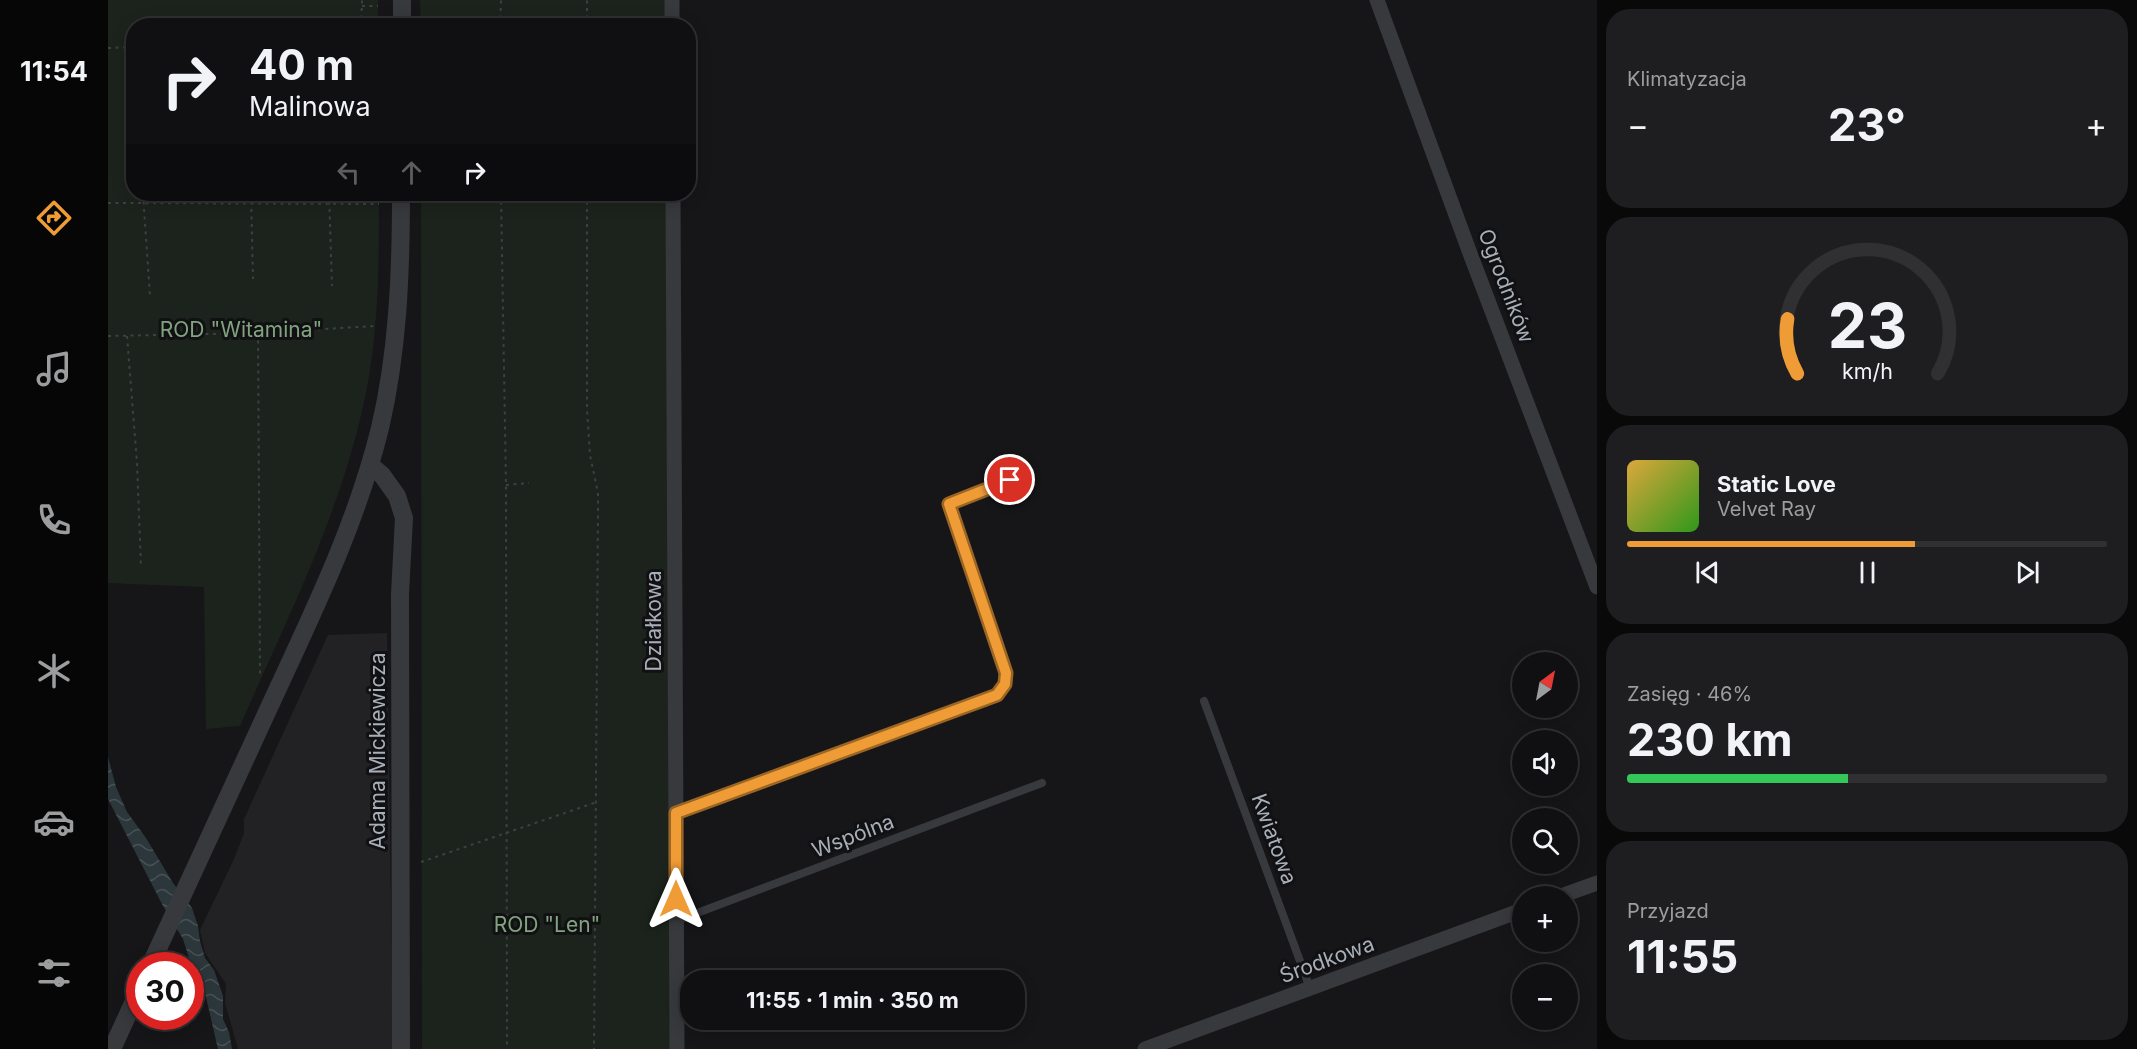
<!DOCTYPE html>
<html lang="pl">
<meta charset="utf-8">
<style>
body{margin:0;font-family:Inter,sans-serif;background:#1e1e20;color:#f1f3f6;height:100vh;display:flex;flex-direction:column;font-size:22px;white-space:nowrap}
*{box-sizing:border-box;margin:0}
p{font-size:20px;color:#9c9d9f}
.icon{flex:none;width:33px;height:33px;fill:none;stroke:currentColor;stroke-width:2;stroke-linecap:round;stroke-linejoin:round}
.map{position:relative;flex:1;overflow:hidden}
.panel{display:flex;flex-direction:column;gap:9px;padding:9px;background:#09090a;width:540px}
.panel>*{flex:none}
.guide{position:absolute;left:18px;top:18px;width:570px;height:183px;border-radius:24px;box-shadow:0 3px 15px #0003,0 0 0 2px #303032;background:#101012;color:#f1f3f6;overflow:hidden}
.needle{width:39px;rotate:32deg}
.tools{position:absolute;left:1404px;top:652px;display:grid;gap:12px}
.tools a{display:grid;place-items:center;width:66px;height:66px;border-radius:50%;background:#101012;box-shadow:0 3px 15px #0003,0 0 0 2px #303032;font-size:30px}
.speed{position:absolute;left:18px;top:952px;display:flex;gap:12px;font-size:30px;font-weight:700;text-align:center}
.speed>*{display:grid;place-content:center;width:78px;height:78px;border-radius:50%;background:#101012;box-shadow:0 3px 15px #0003,0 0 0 2px #303032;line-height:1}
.speed .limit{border:9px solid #d22;background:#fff;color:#111}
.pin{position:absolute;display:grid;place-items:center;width:51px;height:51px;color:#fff;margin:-26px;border:3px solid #fff;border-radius:50%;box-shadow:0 2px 6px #0007}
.me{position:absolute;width:66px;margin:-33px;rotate:0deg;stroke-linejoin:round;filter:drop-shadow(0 0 4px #0008)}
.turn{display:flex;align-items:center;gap:21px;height:126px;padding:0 24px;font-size:27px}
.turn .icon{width:78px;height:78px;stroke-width:2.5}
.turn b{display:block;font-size:42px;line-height:51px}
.lanes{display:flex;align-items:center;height:57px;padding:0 24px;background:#0003;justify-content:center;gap:30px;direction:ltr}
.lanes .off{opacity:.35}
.big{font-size:45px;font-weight:700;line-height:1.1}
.panel .tile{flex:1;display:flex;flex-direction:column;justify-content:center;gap:9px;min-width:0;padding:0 21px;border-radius:24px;background:#1e1e20}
.panel .dial{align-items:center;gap:0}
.dial svg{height:156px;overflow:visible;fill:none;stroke:#303032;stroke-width:7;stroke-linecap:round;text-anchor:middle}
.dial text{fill:#f1f3f6;stroke:none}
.song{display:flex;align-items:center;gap:18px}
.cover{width:72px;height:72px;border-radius:9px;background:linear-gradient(135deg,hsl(40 70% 55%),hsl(110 70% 35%))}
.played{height:6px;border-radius:3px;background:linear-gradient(90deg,#ef9c37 60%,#303032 60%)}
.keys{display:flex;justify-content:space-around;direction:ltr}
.heat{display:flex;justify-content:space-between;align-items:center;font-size:33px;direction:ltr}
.charge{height:9px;border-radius:4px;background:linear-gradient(90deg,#34c759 46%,#303032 0)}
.trip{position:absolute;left:572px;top:970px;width:345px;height:60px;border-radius:24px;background:#101012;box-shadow:0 3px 15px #0003,0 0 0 2px #303032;font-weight:700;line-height:60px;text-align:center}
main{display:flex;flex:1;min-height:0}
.tabs{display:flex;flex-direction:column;width:108px;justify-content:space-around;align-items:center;background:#060607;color:#9c9d9f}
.tabs .icon{width:42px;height:42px}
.tabs .on{color:#ef9c37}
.tabs b{font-size:27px;color:#f1f3f6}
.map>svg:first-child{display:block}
</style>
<main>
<nav class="tabs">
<b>11:54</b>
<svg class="icon on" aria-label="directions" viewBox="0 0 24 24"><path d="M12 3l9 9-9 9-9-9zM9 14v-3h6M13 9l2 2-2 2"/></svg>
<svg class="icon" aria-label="music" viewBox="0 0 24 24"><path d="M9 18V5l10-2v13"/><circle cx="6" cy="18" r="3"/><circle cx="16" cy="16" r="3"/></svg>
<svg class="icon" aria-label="phone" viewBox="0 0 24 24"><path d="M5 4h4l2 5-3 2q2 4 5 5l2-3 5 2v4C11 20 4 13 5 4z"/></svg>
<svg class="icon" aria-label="climate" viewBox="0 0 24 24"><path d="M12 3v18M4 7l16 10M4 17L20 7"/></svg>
<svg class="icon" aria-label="car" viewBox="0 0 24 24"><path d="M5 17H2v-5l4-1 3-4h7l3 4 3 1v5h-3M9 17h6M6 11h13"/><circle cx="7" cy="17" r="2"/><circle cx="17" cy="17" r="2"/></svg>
<svg class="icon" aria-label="filters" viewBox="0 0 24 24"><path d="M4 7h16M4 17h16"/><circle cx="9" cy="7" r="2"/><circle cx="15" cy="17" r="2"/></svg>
</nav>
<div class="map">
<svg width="1489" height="1049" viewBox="0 0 1489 1049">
<defs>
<pattern id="water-waves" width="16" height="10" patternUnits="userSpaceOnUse" patternTransform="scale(1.5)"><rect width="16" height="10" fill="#2c373c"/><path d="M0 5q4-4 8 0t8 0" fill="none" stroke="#485156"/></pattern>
</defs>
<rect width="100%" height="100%" fill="#161618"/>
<!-- built -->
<path fill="#222225" d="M279,633L285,1049H130L117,1003L118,984L97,953L92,930L126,859L136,833V819L220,635Z"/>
<!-- garden -->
<path fill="#1c231c" d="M0,0H270V25L26,26V194H271C271,266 271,341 254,411C229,521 177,623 132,726L98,729L96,587L0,583Z
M312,0H559V25H313Z
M313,194H558L564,1049H314Z"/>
<!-- water -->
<path fill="url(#water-waves)" d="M0,757L8,787L19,812L38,838L65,883L84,908L90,926L92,941L97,958L106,970L115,996V1019L121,1032L124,1049H110L94,980L82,961L75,939L55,906L0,799Z"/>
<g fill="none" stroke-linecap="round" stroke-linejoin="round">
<!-- path -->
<path stroke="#3d4044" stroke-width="2" stroke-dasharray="3 4.5" stroke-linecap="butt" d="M254,6H270
M253,26L254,0
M392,26L393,0
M479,26V0
M0,48L26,47
M35,194L42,296
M143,194L145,279
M221,194L224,286
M393,194L398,485L399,1049
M479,194V409L482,455L490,493V510L486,1049
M0,203L271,204
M150,333L152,676
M0,336L150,333L266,326
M19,336L29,463L33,567
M398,485L421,483
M313,862L486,803"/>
<!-- service -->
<path stroke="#37393d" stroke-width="8" d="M1096,701L1202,988
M568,813L889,695L897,684L898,673L841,504L902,480
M568,921L934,783"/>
<!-- minor -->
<path stroke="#37393d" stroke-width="15" d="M564,0V26
M1269,0L1363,256L1489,587
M565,194L569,1049
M1450,897L1489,883
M1037,1049L1414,910"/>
<!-- tertiary -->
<path stroke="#37393d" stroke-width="18" d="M294,26V0
M262,465L274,475L289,496L296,518L292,594L293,1049
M42,966C85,872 128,779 171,686C210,602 250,518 272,428C290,352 293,272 293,194
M4,1049L32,988"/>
</g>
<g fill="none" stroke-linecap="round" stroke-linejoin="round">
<defs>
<path id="route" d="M568,899V813L889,695L897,684L898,673L841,504L902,480"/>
</defs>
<!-- route casing -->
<use href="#route" stroke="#9b6524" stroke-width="15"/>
<!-- route -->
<use href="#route" stroke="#ef9c37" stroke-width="10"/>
</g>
<g text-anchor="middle" stroke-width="6" stroke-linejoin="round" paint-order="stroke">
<!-- street labels -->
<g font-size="21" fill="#a8afb8" stroke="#111113">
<text transform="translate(1398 286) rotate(69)" y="7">Ogrodników</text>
<text transform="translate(546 621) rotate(-90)" y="7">Działkowa</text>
<text transform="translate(270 751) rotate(-90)" y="7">Adama Mickiewicza</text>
<text transform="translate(745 836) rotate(-21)" y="7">Wspólna</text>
<text transform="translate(1166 839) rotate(70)" y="7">Kwiatowa</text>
<text transform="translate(1219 960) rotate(-20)" y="7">Środkowa</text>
</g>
<!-- park labels -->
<g font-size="21" fill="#82a380" stroke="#111113">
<text x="133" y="337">ROD "Witamina"</text>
<text x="439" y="932">ROD "Len"</text>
</g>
</g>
</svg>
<div class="tools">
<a><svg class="needle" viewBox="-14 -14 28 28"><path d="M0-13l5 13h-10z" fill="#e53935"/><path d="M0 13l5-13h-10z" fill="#9c9d9f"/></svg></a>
<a><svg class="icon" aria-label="sound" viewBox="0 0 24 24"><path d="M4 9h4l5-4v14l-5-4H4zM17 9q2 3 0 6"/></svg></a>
<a><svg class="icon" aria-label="search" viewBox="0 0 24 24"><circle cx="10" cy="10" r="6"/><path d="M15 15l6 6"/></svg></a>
<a>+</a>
<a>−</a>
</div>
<div class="speed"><div class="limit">30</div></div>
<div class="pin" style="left:902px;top:480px;background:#d93025"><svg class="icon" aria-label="arrive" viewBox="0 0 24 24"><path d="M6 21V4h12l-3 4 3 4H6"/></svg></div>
<svg class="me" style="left:568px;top:899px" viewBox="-20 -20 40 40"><path d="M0-17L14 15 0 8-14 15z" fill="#ef9c37" stroke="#fff" stroke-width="4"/></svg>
<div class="trip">11:55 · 1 min · 350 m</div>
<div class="guide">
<div class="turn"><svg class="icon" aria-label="right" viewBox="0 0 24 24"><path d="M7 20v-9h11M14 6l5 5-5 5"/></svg><div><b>40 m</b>Malinowa</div></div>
<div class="lanes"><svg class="icon off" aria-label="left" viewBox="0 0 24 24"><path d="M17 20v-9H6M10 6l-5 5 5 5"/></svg><svg class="icon off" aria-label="ahead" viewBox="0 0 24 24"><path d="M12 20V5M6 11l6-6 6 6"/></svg><svg class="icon" aria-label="right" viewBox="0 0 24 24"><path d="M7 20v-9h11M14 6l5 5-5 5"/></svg></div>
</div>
</div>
<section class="panel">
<div class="tile"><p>Klimatyzacja</p>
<div class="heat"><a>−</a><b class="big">23°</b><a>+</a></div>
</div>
<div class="tile dial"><svg viewBox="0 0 100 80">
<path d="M14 69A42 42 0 1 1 86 69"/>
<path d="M14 69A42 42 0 0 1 9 41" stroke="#ef9c37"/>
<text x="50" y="56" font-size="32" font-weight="700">23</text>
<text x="50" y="72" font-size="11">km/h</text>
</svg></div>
<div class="tile">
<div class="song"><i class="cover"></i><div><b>Static Love</b><p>Velvet Ray</p></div></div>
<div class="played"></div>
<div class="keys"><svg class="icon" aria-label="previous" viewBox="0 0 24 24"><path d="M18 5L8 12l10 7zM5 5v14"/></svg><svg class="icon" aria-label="pause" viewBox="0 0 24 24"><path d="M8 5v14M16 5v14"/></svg><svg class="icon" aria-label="next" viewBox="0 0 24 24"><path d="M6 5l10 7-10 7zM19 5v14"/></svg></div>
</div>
<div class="tile"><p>Zasięg · 46%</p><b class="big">230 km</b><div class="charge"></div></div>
<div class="tile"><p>Przyjazd</p><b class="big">11:55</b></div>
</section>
</main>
